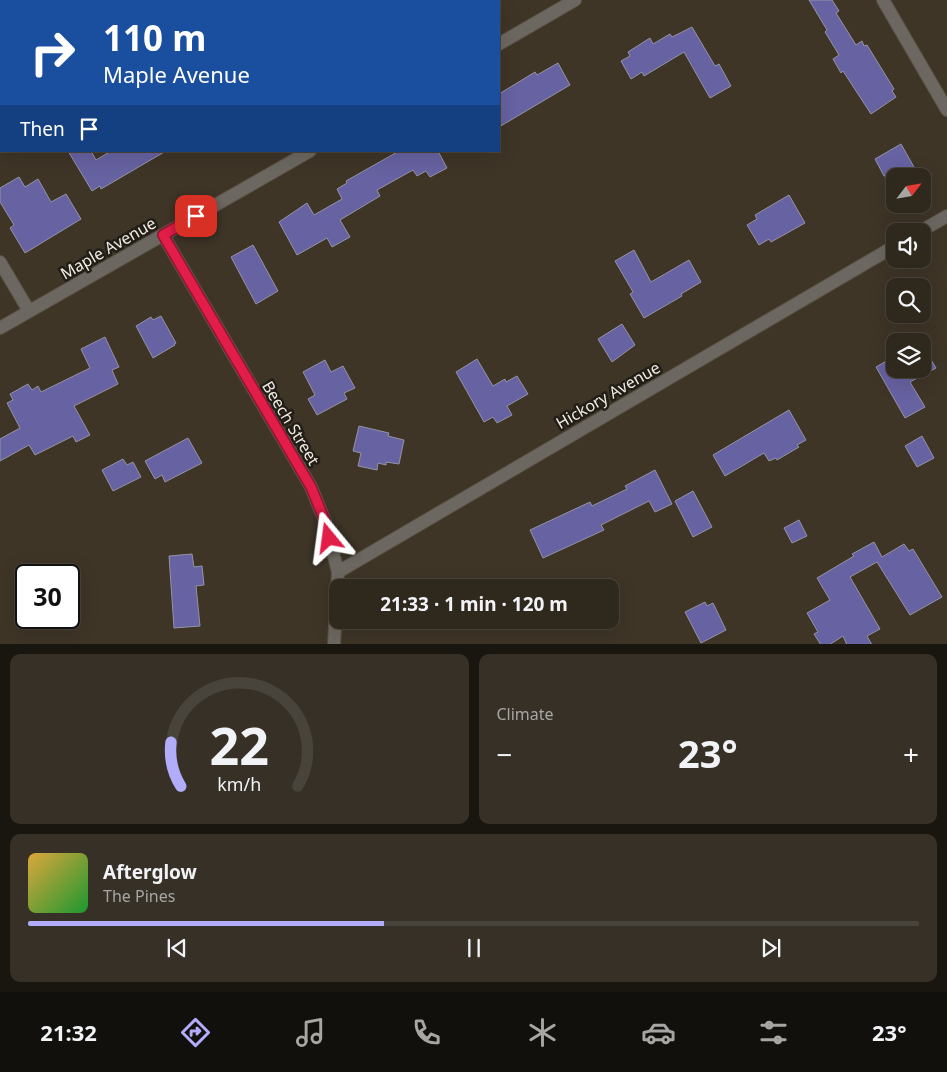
<!DOCTYPE html>
<meta charset="utf-8">
<style>
body{margin:0;font-family:"Noto Sans",sans-serif;background:#363026;color:#f1f3f6;height:100vh;display:flex;flex-direction:column;font-size:19px;white-space:nowrap}
*{box-sizing:border-box;margin:0}
p{font-size:16px;color:#a7a6a4}
.icon{flex:none;width:28px;height:28px;fill:none;stroke:currentColor;stroke-width:2;stroke-linecap:round;stroke-linejoin:round}
.map{position:relative;height:644px;overflow:hidden}
.side{display:flex;flex-direction:column;gap:10px;padding:10px;background:#191610;flex:1}
.side>*{flex:none}
.banner{position:absolute;left:0px;top:0px;width:500px;height:152px;box-shadow:0 5px 20px #0002,0 0 0 1px #49443b;background:#1a4fa0;color:#fff;overflow:hidden}
.needle{width:32px;rotate:59deg}
.controls{position:absolute;left:886px;top:168px;display:grid;gap:10px}
.controls a{display:grid;place-items:center;width:45px;height:45px;border-radius:10px;background:#2e281d;box-shadow:0 5px 20px #0002,0 0 0 1px #49443b;font-size:25px}
.speed{position:absolute;left:15px;top:564px;display:flex;gap:10px;font-size:25px;font-weight:700;text-align:center}
.speed>*{display:grid;place-content:center;width:65px;height:65px;border-radius:50%;background:#2e281d;box-shadow:0 5px 20px #0002,0 0 0 1px #49443b;line-height:1}
.speed .limit{border:2px solid #111;border-radius:8px;background:#fff;color:#111}
.pin{position:absolute;display:grid;place-items:center;width:42px;height:42px;color:#fff;margin:-21px;border-radius:10px;box-shadow:0 2px 8px #0006}
.me{position:absolute;width:55px;margin:-28px;rotate:344deg;stroke-linejoin:round;filter:drop-shadow(0 0 4px #0008)}
.turn{display:flex;align-items:center;gap:18px;height:105px;padding:0 20px;font-size:22px}
.turn .icon{width:65px;height:65px;stroke-width:2.5}
.turn b{display:block;font-size:35px;line-height:42px}
.then{display:flex;align-items:center;height:48px;padding:0 20px;background:#0003;gap:10px;font-size:19px}
.big{font-size:38px;font-weight:700;line-height:1.1}
.side .tile{flex:1;display:flex;flex-direction:column;justify-content:center;gap:8px;min-width:0;padding:0 18px;border-radius:10px;background:#363026}
.side .dial{align-items:center;gap:0}
.dial svg{height:130px;overflow:visible;fill:none;stroke:#49443b;stroke-width:7;stroke-linecap:round;text-anchor:middle}
.dial text{fill:#f1f3f6;stroke:none}
.song{display:flex;align-items:center;gap:15px}
.cover{width:60px;height:60px;border-radius:8px;background:linear-gradient(135deg,hsl(40 70% 55%),hsl(130 70% 35%))}
.played{height:5px;border-radius:2px;background:linear-gradient(90deg,#b1adfa 40%,#49443b 40%)}
.keys{display:flex;justify-content:space-around;direction:ltr}
.heat{display:flex;justify-content:space-between;align-items:center;font-size:28px;direction:ltr}
.side .tiles{flex:1;display:grid;gap:10px;grid-template-columns:1fr 1fr}
.tile:last-child{grid-column:span 2}
.trip{position:absolute;left:329px;top:579px;width:290px;height:50px;border-radius:10px;background:#2e281d;box-shadow:0 5px 20px #0002,0 0 0 1px #49443b;font-weight:700;line-height:50px;text-align:center}
.menu{display:flex;height:80px;justify-content:space-around;align-items:center;background:#12100c;color:#a7a6a4}
.menu .icon{width:35px;height:35px}
.menu .on{color:#b1adfa}
.menu b{font-size:22px;color:#f1f3f6}
.map>svg:first-child{display:block}
</style>
<div class="map">
<svg width="947" height="645" viewBox="0 0 947 645">
<rect width="100%" height="100%" fill="#3e3527"/>
<!-- building -->
<path fill="#6762a1" stroke="#9494a6" d="M809,0H832L839,11L836,13L856,45L862,41L864,46L867,45L894,89L892,91L896,97L871,114L843,71L841,73L833,59L839,55L825,32L827,30Z
M692,27L715,66L719,64L731,86L710,98L684,52L644,76L642,72L631,79L621,61L630,56L628,52L650,38L653,44L670,34L672,37Z
M558,63L570,85L499,127V94L535,72L537,75Z
M901,144L919,176H884L875,159Z
M68,151H91L96,160L111,151H166L101,189L100,186L92,191Z
M399,151H438L447,168L430,177L426,171L417,176L413,170L377,190L380,196L340,220L350,237L332,247L327,238L297,255L279,222L307,203L314,215L342,199L337,189L347,183L346,181Z
M19,177L25,187L38,179L51,202L66,194L81,219L25,253L10,228L14,225L0,202V188Z
M789,195L805,223L771,242L769,239L759,245L747,225L757,219L755,215Z
M253,245L278,291L256,304L231,257Z
M634,250L651,282L689,260L701,282L681,294L682,296L644,318L630,294L633,292L615,261Z
M161,316L176,343L174,344L175,345L153,358L136,326L151,317L153,320Z
M622,324L635,345L612,362L598,339Z
M105,337L119,367L112,370L118,384L74,406L90,435L76,442L73,436L35,455L29,445L0,461V439L20,428L7,403L13,400L10,394L28,384L32,390L38,386L41,392L90,368L81,349Z
M922,345L936,368L910,382L925,407L905,418L876,367L895,356V369H922Z
M477,359L493,386L505,379L506,382L517,376L528,394L507,406L512,415L497,423L493,417L484,422L456,372Z
M325,360L331,372L343,366L355,388L344,393L347,399L317,415L308,399L315,395L303,372Z
M789,410L806,440L797,445L799,447L777,460L776,458L769,461L764,453L725,476L713,455Z
M359,426L389,433L388,436L404,440L399,464L386,462V465L378,463L377,470L358,466L361,453L353,451Z
M922,436L934,458L917,467L905,446Z
M188,438L202,463L165,482L162,475L155,479L145,461Z
M123,459L127,465L133,462L141,477L113,491L102,470Z
M655,470L672,504L655,512L649,501L601,525L604,530L543,558L530,530L590,502L592,506L627,489L625,486Z
M693,491L712,527L693,537L675,501Z
M799,520L807,536L792,543L784,528Z
M874,542L882,557L904,544L909,551L913,549L942,597L910,615L877,562L850,577L880,629L867,636L872,645H847L843,636L829,645H821L814,634L818,632L807,613L830,600L817,578L854,556L852,554Z
M192,554L194,567L202,566L204,585L196,586L200,626L174,628L169,556Z
M705,602L707,606L713,603L726,630L701,643L685,612Z"/>
<g fill="none" stroke-linecap="round" stroke-linejoin="round">
<defs>
<path id="street" d="M883,0L947,110
M499,44L575,0
M921,231L947,216
M163,235L311,487L325,521L338,572L334,645
M0,262L29,311
M0,328L310,151
M338,572L895,246"/>
</defs>
<!-- street casing -->
<use href="#street" stroke="#5a5245" stroke-width="14"/>
<!-- street -->
<use href="#street" stroke="#6c6861" stroke-width="12"/>
</g>
<g fill="none" stroke-linecap="round" stroke-linejoin="round">
<defs>
<path id="route" d="M196,216L163,235L311,487L325,521L329,538"/>
</defs>
<!-- route casing -->
<use href="#route" stroke="#92132f" stroke-width="12"/>
<!-- route -->
<use href="#route" stroke="#e11d48" stroke-width="9"/>
</g>
<g text-anchor="middle" stroke-width="5" stroke-linejoin="round" paint-order="stroke">
<!-- street labels -->
<g font-size="16" fill="#f0eae1" stroke="#211d17">
<text transform="translate(108 248) rotate(-30)" y="6">Maple Avenue</text>
<text transform="translate(608 395) rotate(-30)" y="6">Hickory Avenue</text>
<text transform="translate(291 423) rotate(59)" y="6">Beech Street</text>
</g>
</g>
</svg>
<div class="controls">
<a><svg class="needle" viewBox="-14 -14 28 28"><path d="M0-13l5 13h-10z" fill="#e53935"/><path d="M0 13l5-13h-10z" fill="#a7a6a4"/></svg></a>
<a><svg class="icon" aria-label="sound" viewBox="0 0 24 24"><path d="M4 9h4l5-4v14l-5-4H4zM17 9q2 3 0 6"/></svg></a>
<a><svg class="icon" aria-label="search" viewBox="0 0 24 24"><circle cx="10" cy="10" r="6"/><path d="M15 15l6 6"/></svg></a>
<a><svg class="icon" aria-label="layers" viewBox="0 0 24 24"><path d="M12 4l9 5-9 5-9-5zM3 14l9 5 9-5"/></svg></a>
</div>
<div class="speed"><div class="limit">30</div></div>
<div class="pin" style="left:196px;top:216px;background:#d93025"><svg class="icon" aria-label="arrive" viewBox="0 0 24 24"><path d="M6 21V4h12l-3 4 3 4H6"/></svg></div>
<svg class="me" style="left:329px;top:538px" viewBox="-20 -20 40 40"><path d="M0-17L14 15 0 8-14 15z" fill="#e11d48" stroke="#fff" stroke-width="4"/></svg>
<div class="trip">21:33 · 1 min · 120 m</div>
<div class="banner">
<div class="turn"><svg class="icon" aria-label="right" viewBox="0 0 24 24"><path d="M7 20v-9h11M14 6l5 5-5 5"/></svg><div><b>110 m</b>Maple Avenue</div></div>
<div class="then">Then<svg class="icon" aria-label="arrive" viewBox="0 0 24 24"><path d="M6 21V4h12l-3 4 3 4H6"/></svg></div>
</div>
</div>
<section class="side">
<div class="tiles">
<div class="tile dial"><svg viewBox="0 0 100 80">
<path d="M14 69A42 42 0 1 1 86 69"/>
<path d="M14 69A42 42 0 0 1 8 42" stroke="#b1adfa"/>
<text x="50" y="56" font-size="32" font-weight="700">22</text>
<text x="50" y="72" font-size="11">km/h</text>
</svg></div>
<div class="tile"><p>Climate</p>
<div class="heat"><a>−</a><b class="big">23°</b><a>+</a></div>
</div>
<div class="tile">
<div class="song"><i class="cover"></i><div><b>Afterglow</b><p>The Pines</p></div></div>
<div class="played"></div>
<div class="keys"><svg class="icon" aria-label="previous" viewBox="0 0 24 24"><path d="M18 5L8 12l10 7zM5 5v14"/></svg><svg class="icon" aria-label="pause" viewBox="0 0 24 24"><path d="M8 5v14M16 5v14"/></svg><svg class="icon" aria-label="next" viewBox="0 0 24 24"><path d="M6 5l10 7-10 7zM19 5v14"/></svg></div>
</div>
</div>
</section>
<nav class="menu">
<b>21:32</b>
<svg class="icon on" aria-label="directions" viewBox="0 0 24 24"><path d="M12 3l9 9-9 9-9-9zM9 14v-3h6M13 9l2 2-2 2"/></svg>
<svg class="icon" aria-label="music" viewBox="0 0 24 24"><path d="M9 18V5l10-2v13"/><circle cx="6" cy="18" r="3"/><circle cx="16" cy="16" r="3"/></svg>
<svg class="icon" aria-label="phone" viewBox="0 0 24 24"><path d="M5 4h4l2 5-3 2q2 4 5 5l2-3 5 2v4C11 20 4 13 5 4z"/></svg>
<svg class="icon" aria-label="climate" viewBox="0 0 24 24"><path d="M12 3v18M4 7l16 10M4 17L20 7"/></svg>
<svg class="icon" aria-label="car" viewBox="0 0 24 24"><path d="M5 17H2v-5l4-1 3-4h7l3 4 3 1v5h-3M9 17h6M6 11h13"/><circle cx="7" cy="17" r="2"/><circle cx="17" cy="17" r="2"/></svg>
<svg class="icon" aria-label="filters" viewBox="0 0 24 24"><path d="M4 7h16M4 17h16"/><circle cx="9" cy="7" r="2"/><circle cx="15" cy="17" r="2"/></svg>
<b>23°</b>
</nav>
